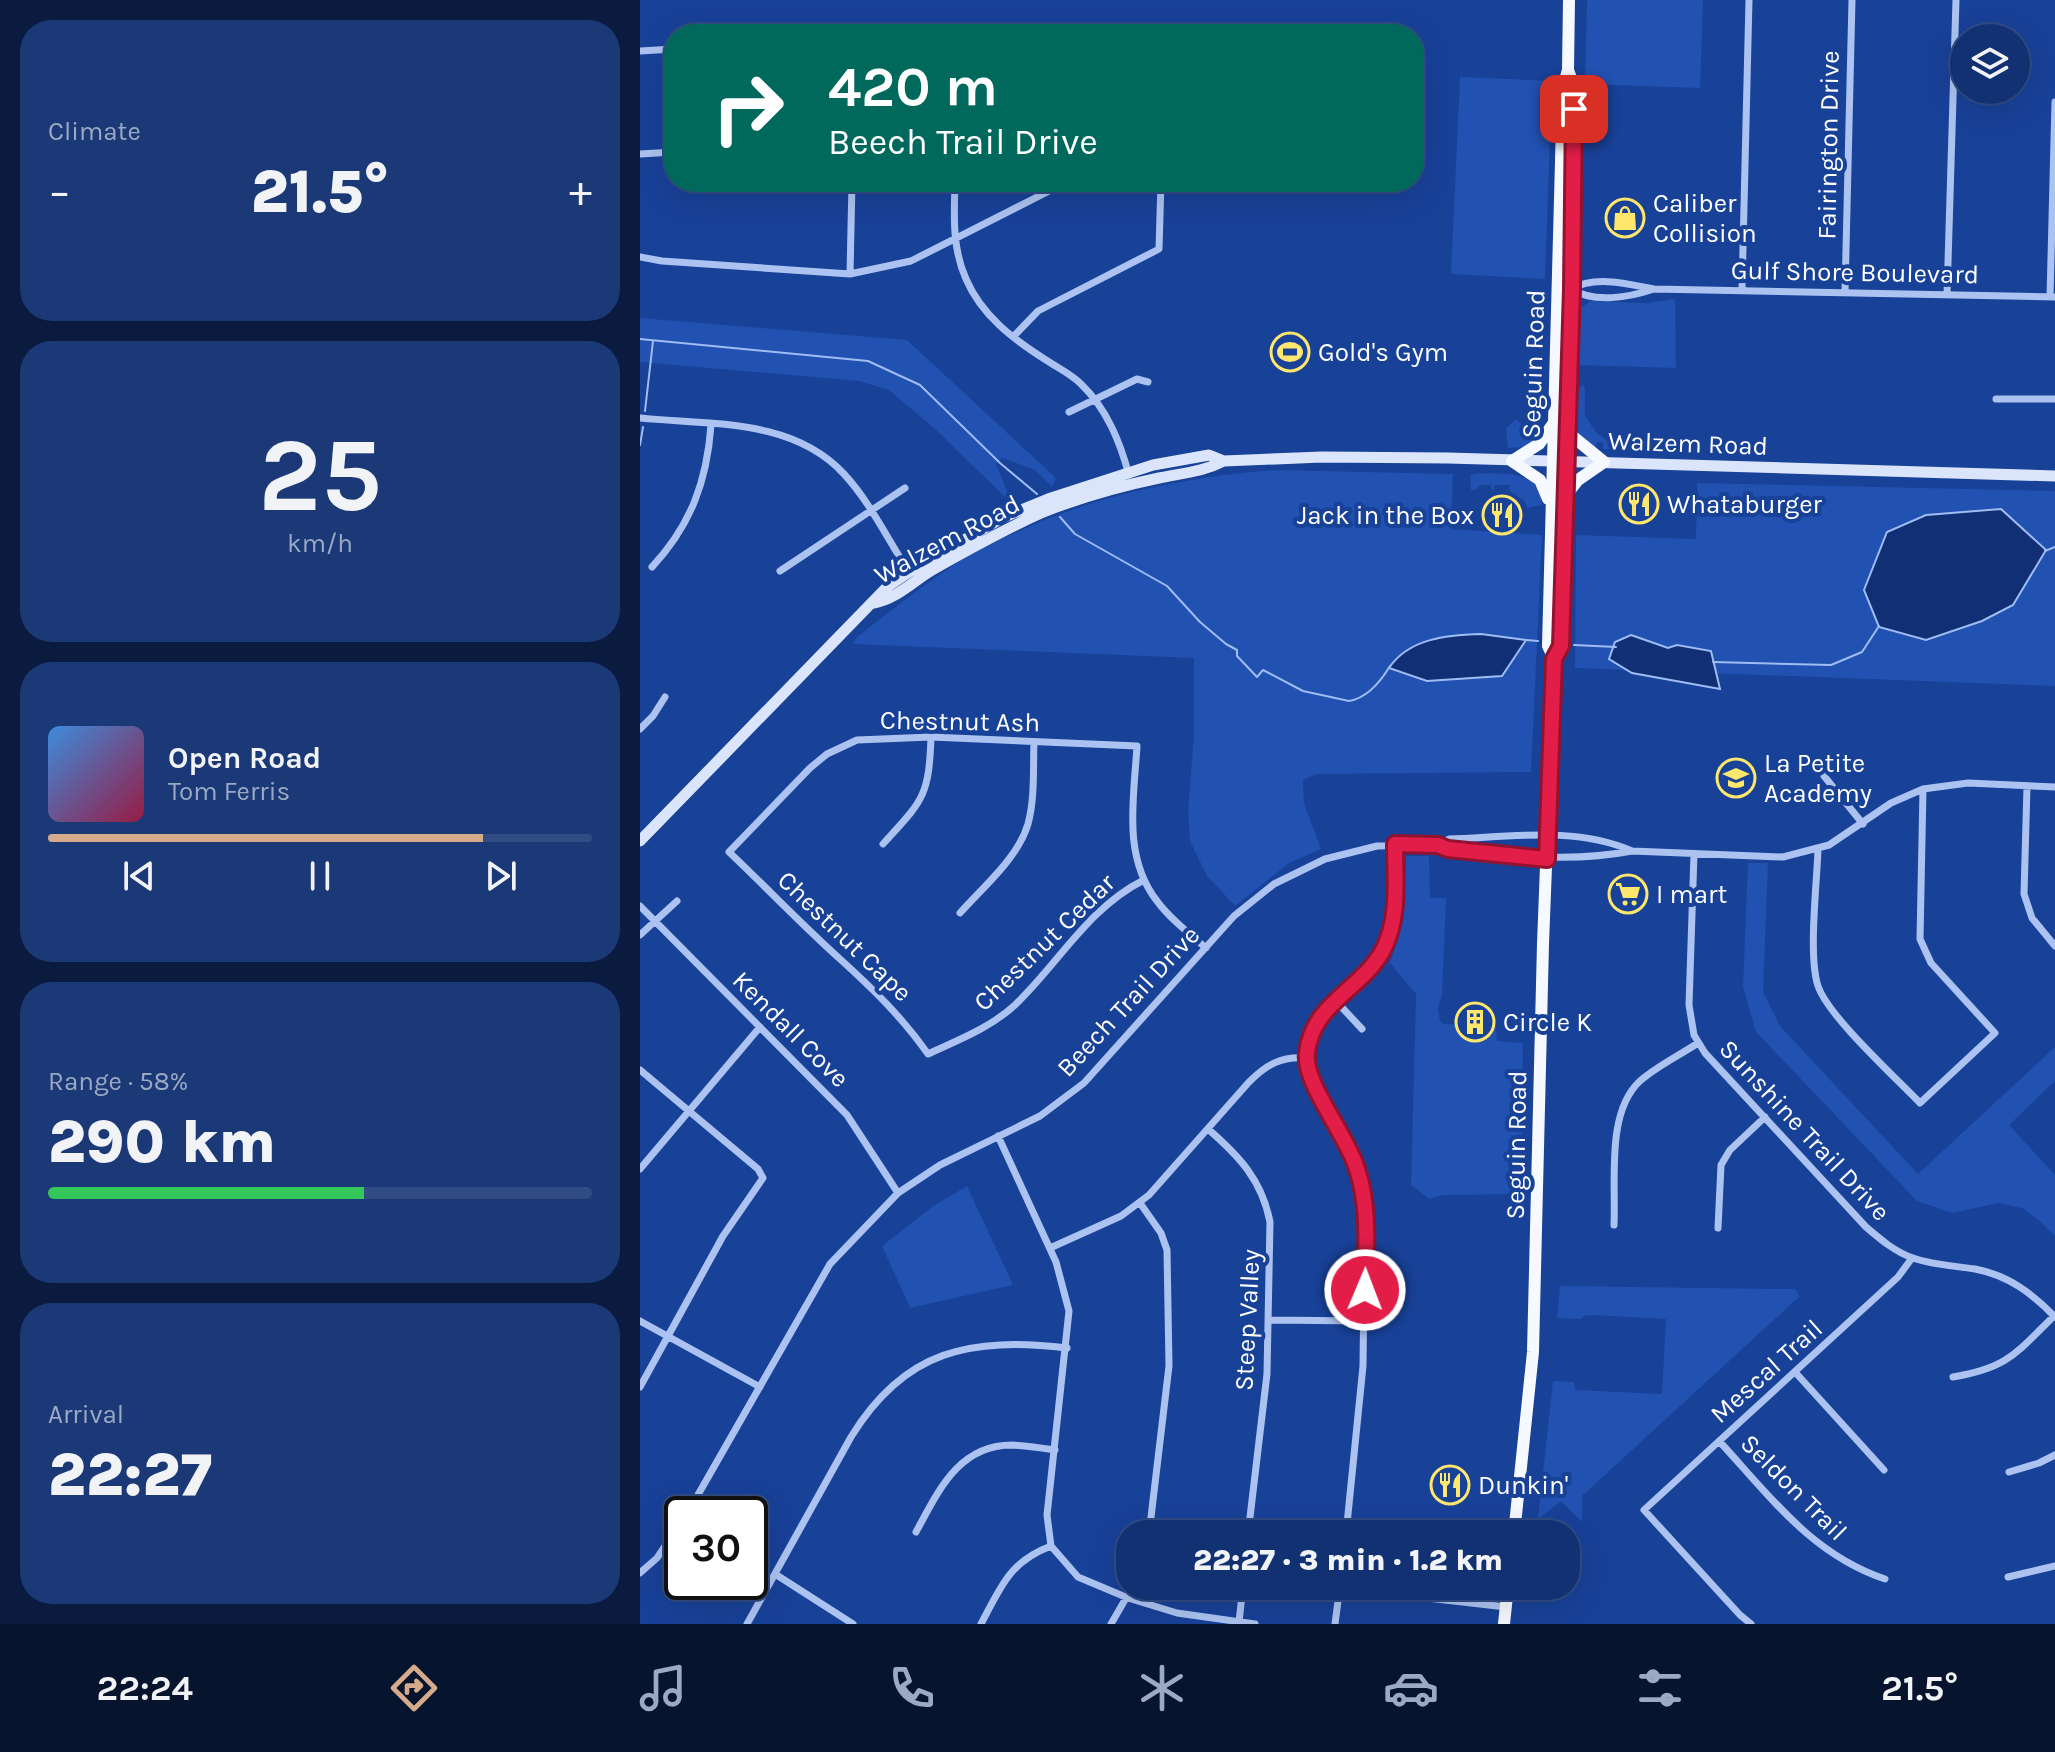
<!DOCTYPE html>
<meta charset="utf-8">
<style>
body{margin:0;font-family:Karla,sans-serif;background:#1b3977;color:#f1f3f6;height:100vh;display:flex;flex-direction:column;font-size:30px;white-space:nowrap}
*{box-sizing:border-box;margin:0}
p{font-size:26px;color:#9ca9c4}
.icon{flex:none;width:44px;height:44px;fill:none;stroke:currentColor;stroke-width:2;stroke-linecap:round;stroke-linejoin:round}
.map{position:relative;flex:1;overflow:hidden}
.sheet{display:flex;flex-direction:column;gap:20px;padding:20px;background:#0a1b3f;width:640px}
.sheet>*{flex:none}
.hud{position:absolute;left:24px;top:24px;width:760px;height:168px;border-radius:32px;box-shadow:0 8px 32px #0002,0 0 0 2px #314c84;background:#00695c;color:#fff;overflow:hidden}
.fabs{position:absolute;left:1310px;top:24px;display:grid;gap:16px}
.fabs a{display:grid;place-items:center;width:80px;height:80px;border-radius:50%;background:#123172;box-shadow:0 8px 32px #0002,0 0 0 2px #314c84;font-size:40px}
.speed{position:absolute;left:24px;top:1496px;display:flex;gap:16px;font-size:40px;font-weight:700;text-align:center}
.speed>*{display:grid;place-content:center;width:104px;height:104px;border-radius:50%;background:#123172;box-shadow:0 8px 32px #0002,0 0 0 2px #314c84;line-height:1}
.speed .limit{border:4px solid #111;border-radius:12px;background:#fff;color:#111}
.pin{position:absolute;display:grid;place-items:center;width:68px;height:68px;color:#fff;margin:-34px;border-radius:16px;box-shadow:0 4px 12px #0006}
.me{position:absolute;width:88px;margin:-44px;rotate:1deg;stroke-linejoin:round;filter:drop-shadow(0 0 6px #0008)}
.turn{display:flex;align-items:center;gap:28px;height:168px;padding:0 32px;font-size:36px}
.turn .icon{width:104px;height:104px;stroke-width:2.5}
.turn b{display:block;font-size:56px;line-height:68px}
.big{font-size:60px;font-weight:800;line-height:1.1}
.sheet .widget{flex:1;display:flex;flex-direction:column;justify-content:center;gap:12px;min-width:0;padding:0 28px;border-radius:32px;background:#1b3977}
.sheet .dial{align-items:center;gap:0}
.dial b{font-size:104px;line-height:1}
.song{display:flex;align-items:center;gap:24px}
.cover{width:96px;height:96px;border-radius:12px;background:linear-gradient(135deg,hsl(210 70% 55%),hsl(340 70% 35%))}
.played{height:8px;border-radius:4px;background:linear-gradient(90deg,#d6ab8b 80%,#314c84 80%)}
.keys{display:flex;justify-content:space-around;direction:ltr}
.heat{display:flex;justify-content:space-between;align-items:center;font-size:44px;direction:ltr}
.charge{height:12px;border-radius:6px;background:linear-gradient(90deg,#34c759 58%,#314c84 0)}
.trip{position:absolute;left:476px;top:1520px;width:464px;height:80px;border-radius:32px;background:#123172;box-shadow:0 8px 32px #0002,0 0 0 2px #314c84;font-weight:800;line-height:80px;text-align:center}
.menu{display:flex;height:128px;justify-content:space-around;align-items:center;background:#07142e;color:#9ca9c4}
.menu .icon{width:56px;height:56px}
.menu .active{color:#d6ab8b}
.menu b{font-size:36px;color:#f1f3f6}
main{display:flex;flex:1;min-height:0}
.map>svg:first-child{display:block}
</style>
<main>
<section class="sheet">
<div class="widget"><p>Climate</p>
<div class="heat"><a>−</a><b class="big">21.5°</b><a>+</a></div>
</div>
<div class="widget dial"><b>25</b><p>km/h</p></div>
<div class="widget">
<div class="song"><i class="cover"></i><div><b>Open Road</b><p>Tom Ferris</p></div></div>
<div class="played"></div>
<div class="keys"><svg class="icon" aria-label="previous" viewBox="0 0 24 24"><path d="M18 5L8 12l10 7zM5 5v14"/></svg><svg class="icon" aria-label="pause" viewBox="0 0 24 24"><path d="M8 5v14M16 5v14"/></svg><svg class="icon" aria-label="next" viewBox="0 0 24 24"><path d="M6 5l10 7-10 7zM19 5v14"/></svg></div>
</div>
<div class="widget"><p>Range · 58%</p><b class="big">290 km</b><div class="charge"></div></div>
<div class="widget"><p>Arrival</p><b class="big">22:27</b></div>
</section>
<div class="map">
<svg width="1415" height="1624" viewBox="0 0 1415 1624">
<rect width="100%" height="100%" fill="#184198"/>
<!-- green -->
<path fill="#2151b1" d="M947,0H1063L1060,88L945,84Z
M820,77L912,81L905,279L811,274Z
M1035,299L1036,368L936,365L941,308L950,301L1006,303Z
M0,318L267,340L416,478L412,487L395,470L362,458L356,464L370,498L377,503L368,500L295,429L249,390L219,381L0,362Z
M937,384L940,388L943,384L945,390V416L956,432L967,441L1028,442L1031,446H1026L1025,449H1029L1026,451L966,449H963V442H957L955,448L940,436L938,431Z
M892,403L905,404L900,437L887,447L868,448L866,428L876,419L882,425L893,414L888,408Z
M636,470L813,474L811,529L902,535L891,772L677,774L663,780L664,803L681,849L649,863L595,906L567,876L550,841L548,811L554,735V658L213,644L217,637C254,608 291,579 331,554C345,545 361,539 375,533C458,494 546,477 636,470Z
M839,473C865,474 902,470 902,505L887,508L885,501L870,491V485H855L853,492L850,485H840L836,490H831L830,475Z
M1057,483L1415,491V686L935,668L936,535L1056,539Z
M766,856H789L790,898H806L802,995L798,1009L800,1021L804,1024L856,1026L857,1041L883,1043L881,1194L803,1195L789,1199L771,1185L776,994L750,963L763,920Z
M1108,863H1128L1123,992L1140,1026L1278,1174L1415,1047V1081L1369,1125L1415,1175V1236L1401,1222L1382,1208L1359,1203L1312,1213L1277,1201L1116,1032L1103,987Z
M327,1186L373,1285L270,1308L242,1246L292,1207Z
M920,1286L1149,1289H1155L1160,1296L942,1496V1522L921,1501L898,1519L913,1381L934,1382L935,1390L1022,1394L1026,1319L952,1315L943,1316L942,1319L917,1318Z"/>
<!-- water -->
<path fill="#102f75" stroke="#9fbcf3" stroke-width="2" d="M1361,509L1406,550L1373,605L1342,621L1286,640L1239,627L1224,590L1247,532L1286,515Z
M841,634L886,640L862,676L787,681L749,668C769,638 808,635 841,634Z
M991,635L1028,648L1037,645L1071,651L1080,689L992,673L969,659L975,642Z"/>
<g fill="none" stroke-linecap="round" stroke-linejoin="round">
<!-- stream -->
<path stroke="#9fbcf3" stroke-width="2" d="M0,339L228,361L280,385L360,463L397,494
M5,411L13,341
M0,445L3,427
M420,517L435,534L527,586L560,622L586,644L597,650V656L617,677L623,670L663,691L709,701C727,698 741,681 750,666
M1405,551L1415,547
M886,640L898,641
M934,645L976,647
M1073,662L1191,665L1222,652L1239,626"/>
<!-- street -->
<path stroke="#acc3f1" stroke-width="7" d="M257,34H319
M0,51L34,49
M0,154L34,152
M315,182C314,215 312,248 326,279C342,316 373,339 406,360C418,368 431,374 441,384C467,409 480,442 489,475
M0,257L22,261L210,274L271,261L417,187V182
M210,274L212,182
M1014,289C990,297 954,304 932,289C954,275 989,284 1014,289L1415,297
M1102,289L1109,0
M1205,292L1212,0
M1307,295L1316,0
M1410,297L1415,102
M373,337L398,311L519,249L521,182
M1356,399H1415
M429,412L497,379L508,382
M0,418C70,425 152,418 204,474C230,502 248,540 269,572
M12,567C51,525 67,481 71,425
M140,571L265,488
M0,729L13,716L25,697
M1184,776L1223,824
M1387,786L1384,894L1392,918L1415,946
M243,844C282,801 289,798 291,737
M798,845L809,839C869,837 936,826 992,851
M1178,849C1177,883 1168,956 1178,986C1188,1016 1255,1077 1280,1103L1355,1033L1291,963L1280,939L1283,789
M1054,854L1049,1005L1054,1035L1065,1053L1226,1227C1240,1239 1255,1252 1273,1258C1293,1265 1315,1266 1335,1269C1368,1275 1393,1294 1415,1317
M504,880C449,907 418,964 375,1005C350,1028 318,1040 288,1054C262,1017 233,989 200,959C162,925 126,887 89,852L170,768L187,754L217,740L291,737L497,746C494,798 482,856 517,901C530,919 549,933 566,948
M0,906L207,1115L258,1193
M320,913C343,887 378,858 388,824C395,798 393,769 394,742
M0,935L37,901
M695,1000L722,1029
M0,1070L118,1169L123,1178L83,1236L0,1387
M568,1129C599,1156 622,1180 630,1222L627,1374L608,1534
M358,1136L416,1262L429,1311L407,1515L411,1546L438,1577L488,1598L537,1613L615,1624
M0,1169L120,1027
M500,1203L521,1233L527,1250L529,1366L509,1534
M974,1225C976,1181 966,1112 1000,1081C1017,1066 1040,1055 1058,1043
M1078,1228L1081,1165L1090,1150L1125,1117
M410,1248L481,1216L509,1195L609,1082C626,1065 641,1056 666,1058
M629,1320L724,1321
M0,1321L120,1387
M1155,1372L1244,1470
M1313,1377C1368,1368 1376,1353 1414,1316
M1079,1441C1130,1496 1171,1554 1245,1579
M1369,1472L1399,1463L1415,1455
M47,1514L190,1264L258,1193L300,1165L400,1116L444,1083L594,916L634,884L685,859L737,846L798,845L808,849C869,855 930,863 992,851L1143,857L1189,845L1251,803L1283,789L1328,783L1415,787
M276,1532C298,1492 318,1445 372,1445C386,1446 401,1448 415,1450
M706,1534L723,1366L725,1203L712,1153L673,1084L666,1058L668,1042L677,1021L731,966L748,939L754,915L755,844
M0,1573L17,1558L42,1521
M135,1574L213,1624
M1368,1577L1415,1566
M700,1588L866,1607
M599,1622L603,1586
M107,1624L211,1437C265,1349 331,1337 427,1348
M341,1624C361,1587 369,1562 411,1546
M471,1624L493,1586
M695,1624L700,1586
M1111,1624L1100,1615L1004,1510L1258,1277L1272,1258"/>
<!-- secondary -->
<path stroke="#dae5fc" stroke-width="11" d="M234,603C256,599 272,582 292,570C327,550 363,530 401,513C438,498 480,486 519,478C542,473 563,472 584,461
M0,841L247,587L269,572L362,518L408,499L513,465L569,455L584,461L682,457L808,458L1415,476"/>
<!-- primary -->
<path stroke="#f6f9ff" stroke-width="12" d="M872,461L900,480L908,499
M872,461L899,444L913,424
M926,495L938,480L964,462L926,431
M914,659L908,646L923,87L928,70L929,0
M874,1534L893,1352L903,944L914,659L921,646L934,187V86L928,70
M864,1624L868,1586"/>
</g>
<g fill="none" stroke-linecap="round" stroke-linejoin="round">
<defs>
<path id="route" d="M725,1290C726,1249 730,1208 717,1169C707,1135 663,1083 667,1053C672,1004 720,990 742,952C760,919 755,881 755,844L798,845L808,849L907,859L914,659L921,646L932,289L934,109"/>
</defs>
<!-- route casing -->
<use href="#route" stroke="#92132f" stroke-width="20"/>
<!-- route -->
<use href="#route" stroke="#e11d48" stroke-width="14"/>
</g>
<!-- icons -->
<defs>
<symbol id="shop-ring" viewBox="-11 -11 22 22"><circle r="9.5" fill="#184198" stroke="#ffe66c" stroke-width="1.5"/><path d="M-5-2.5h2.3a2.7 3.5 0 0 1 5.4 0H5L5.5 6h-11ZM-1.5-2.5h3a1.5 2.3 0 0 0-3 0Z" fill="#ffe66c"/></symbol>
<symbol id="stadium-ring" viewBox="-11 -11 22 22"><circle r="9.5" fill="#184198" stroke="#ffe66c" stroke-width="1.5"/><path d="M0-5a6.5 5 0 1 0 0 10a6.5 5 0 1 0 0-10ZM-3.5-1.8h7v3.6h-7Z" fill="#ffe66c"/></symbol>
<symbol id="restaurant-ring" viewBox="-11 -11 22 22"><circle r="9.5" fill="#184198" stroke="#ffe66c" stroke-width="1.5"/><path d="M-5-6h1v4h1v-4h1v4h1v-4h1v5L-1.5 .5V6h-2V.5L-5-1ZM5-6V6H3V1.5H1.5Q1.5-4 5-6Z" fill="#ffe66c"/></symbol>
<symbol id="school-ring" viewBox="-11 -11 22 22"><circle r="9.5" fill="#184198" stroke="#ffe66c" stroke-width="1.5"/><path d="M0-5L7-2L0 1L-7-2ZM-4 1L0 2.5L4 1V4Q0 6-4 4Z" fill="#ffe66c"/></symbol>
<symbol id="supermarket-ring" viewBox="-11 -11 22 22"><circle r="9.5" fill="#184198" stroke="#ffe66c" stroke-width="1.5"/><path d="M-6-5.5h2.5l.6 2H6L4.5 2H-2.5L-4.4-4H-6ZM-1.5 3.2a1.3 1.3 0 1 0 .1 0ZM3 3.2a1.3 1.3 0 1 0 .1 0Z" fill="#ffe66c"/></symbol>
<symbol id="building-ring" viewBox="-11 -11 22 22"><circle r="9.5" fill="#184198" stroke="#ffe66c" stroke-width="1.5"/><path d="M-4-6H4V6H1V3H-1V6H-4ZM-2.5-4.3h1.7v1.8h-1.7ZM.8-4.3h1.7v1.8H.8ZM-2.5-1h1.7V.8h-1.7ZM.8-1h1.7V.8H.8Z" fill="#ffe66c"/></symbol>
</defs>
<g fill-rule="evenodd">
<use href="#shop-ring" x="963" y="196" width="44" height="44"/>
<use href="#stadium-ring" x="628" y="330" width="44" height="44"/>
<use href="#restaurant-ring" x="977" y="482" width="44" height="44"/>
<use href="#restaurant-ring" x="840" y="493" width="44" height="44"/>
<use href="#school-ring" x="1074" y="756" width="44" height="44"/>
<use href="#supermarket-ring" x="966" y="872" width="44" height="44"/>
<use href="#building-ring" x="813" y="1000" width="44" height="44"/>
<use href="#restaurant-ring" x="788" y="1463" width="44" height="44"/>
</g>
<g text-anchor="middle" stroke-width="8" stroke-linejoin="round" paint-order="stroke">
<!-- street labels -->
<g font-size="26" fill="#fff" stroke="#184198">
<text transform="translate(1188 145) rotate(-89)" y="9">Fairington Drive</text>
<text transform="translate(1215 272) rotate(1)" y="9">Gulf Shore Boulevard</text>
<text transform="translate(893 364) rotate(-88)" y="9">Seguin Road</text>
<text transform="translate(1048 443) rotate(2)" y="9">Walzem Road</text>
<text transform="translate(307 539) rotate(-28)" y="9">Walzem Road</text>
<text transform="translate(320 721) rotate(1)" y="9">Chestnut Ash</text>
<text transform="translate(205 936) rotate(44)" y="9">Chestnut Cape</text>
<text transform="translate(404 942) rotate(-44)" y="9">Chestnut Cedar</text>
<text transform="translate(488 1001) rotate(-47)" y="9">Beech Trail Drive</text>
<text transform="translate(151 1029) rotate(45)" y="9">Kendall Cove</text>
<text transform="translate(1165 1130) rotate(47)" y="9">Sunshine Trail Drive</text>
<text transform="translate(876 1145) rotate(-89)" y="9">Seguin Road</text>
<text transform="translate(607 1320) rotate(-87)" y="9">Steep Valley</text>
<text transform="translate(1126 1371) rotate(-42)" y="9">Mescal Trail</text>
<text transform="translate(1154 1487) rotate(45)" y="9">Seldon Trail</text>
</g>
<!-- poi labels -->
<g font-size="26" fill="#fff" stroke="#184198" text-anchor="start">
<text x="1013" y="212">Caliber<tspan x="1013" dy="30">Collision</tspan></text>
<text x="678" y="361">Gold's Gym</text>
<text x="1027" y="513">Whataburger</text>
<text x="834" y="524" text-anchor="end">Jack in the Box</text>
<text x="1124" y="772">La Petite<tspan x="1124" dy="30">Academy</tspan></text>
<text x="1016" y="903">I mart</text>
<text x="863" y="1031">Circle K</text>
<text x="838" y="1494">Dunkin'</text>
</g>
</g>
</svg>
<div class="fabs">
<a><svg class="icon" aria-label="layers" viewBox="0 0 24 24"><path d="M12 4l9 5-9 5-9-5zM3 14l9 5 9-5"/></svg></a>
</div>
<div class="speed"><div class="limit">30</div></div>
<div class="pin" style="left:934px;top:109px;background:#d93025"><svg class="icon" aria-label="arrive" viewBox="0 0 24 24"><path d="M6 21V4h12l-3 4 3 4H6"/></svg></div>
<svg class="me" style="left:725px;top:1290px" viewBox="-20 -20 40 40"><circle r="17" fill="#e11d48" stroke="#fff" stroke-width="3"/><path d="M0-11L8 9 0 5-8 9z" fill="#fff"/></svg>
<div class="trip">22:27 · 3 min · 1.2 km</div>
<div class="hud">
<div class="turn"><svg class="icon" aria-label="right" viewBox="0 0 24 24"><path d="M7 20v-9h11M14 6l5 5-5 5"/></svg><div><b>420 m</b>Beech Trail Drive</div></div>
</div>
</div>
</main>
<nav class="menu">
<b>22:24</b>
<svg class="icon active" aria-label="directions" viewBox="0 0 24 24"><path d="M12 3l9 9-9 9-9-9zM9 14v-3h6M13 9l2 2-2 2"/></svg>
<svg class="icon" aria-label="music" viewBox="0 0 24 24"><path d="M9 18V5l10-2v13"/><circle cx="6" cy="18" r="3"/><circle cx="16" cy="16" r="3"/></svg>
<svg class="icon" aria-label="phone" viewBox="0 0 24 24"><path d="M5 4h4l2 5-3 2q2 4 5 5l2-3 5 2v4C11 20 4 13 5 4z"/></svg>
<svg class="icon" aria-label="climate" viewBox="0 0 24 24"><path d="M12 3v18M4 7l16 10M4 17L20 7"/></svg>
<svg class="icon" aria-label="car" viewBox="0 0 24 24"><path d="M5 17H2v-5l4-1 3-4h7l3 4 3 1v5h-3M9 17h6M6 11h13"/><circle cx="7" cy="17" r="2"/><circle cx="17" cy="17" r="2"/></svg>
<svg class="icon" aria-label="filters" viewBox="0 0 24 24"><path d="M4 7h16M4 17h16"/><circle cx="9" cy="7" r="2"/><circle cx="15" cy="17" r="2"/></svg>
<b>21.5°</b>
</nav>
